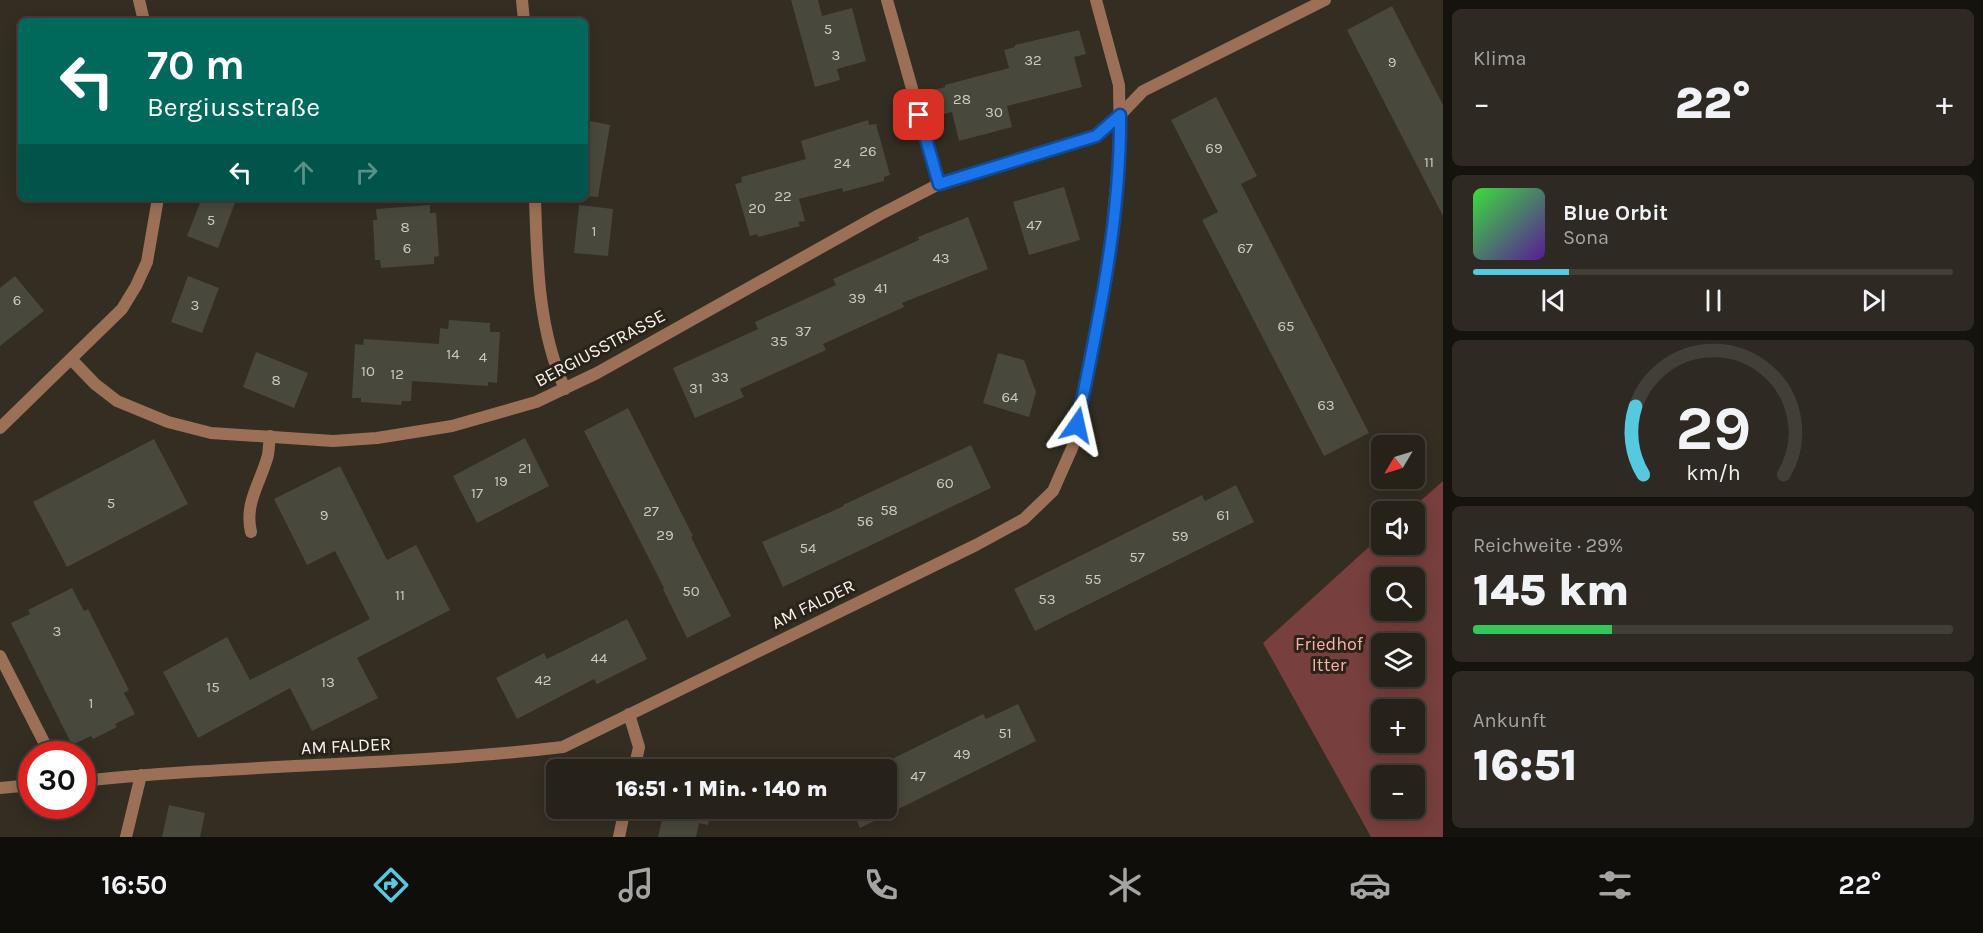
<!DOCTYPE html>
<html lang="de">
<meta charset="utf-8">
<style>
body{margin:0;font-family:Karla,sans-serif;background:#2e2a23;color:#f1f3f6;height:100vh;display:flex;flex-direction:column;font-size:22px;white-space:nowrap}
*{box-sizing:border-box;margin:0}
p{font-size:20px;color:#a4a4a2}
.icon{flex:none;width:33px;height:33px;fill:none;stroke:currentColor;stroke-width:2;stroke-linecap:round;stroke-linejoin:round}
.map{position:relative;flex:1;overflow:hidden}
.side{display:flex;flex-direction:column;gap:9px;padding:9px;background:#15130e;width:540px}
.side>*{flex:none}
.guide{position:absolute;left:18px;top:18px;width:570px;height:183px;border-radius:9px;box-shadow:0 3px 15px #0003,0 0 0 2px #423f39;background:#00695c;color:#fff;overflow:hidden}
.needle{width:39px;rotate:232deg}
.buttons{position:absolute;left:1371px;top:435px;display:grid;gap:12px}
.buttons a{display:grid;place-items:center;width:54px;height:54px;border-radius:9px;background:#26221a;box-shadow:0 3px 15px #0003,0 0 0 2px #423f39;font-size:30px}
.speed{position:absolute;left:18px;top:741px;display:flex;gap:12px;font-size:30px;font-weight:700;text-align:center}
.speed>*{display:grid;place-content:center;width:78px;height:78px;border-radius:50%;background:#26221a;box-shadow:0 3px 15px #0003,0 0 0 2px #423f39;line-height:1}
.speed .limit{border:9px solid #d22;background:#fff;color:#111}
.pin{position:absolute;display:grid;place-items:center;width:51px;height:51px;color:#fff;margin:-26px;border-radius:12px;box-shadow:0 3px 9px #0006}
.me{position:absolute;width:66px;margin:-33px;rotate:11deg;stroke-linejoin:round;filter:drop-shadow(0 0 4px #0008)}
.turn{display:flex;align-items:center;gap:21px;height:126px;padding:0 30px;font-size:27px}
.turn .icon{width:78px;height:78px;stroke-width:2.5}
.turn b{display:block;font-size:42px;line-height:51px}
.lanes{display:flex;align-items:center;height:57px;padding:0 30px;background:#0003;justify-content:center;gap:30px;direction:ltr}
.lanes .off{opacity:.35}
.big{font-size:45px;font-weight:800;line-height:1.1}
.side .card{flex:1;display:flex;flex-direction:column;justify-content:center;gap:9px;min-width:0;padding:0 21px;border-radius:9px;background:#2e2a23}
.side .dial{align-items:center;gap:0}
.dial svg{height:156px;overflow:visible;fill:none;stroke:#423f39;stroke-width:7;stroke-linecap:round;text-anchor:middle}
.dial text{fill:#f1f3f6;stroke:none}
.song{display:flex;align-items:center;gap:18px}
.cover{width:72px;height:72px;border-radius:9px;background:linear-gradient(135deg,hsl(120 70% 55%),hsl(270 70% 35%))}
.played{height:6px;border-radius:3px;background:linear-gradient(90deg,#56c9e0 20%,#423f39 20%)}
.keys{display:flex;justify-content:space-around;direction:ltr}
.heat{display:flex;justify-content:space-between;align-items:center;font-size:33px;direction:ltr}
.charge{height:9px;border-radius:4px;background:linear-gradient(90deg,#34c759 29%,#423f39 0)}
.trip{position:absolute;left:546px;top:759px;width:351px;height:60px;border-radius:9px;background:#26221a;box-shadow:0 3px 15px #0003,0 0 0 2px #423f39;font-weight:800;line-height:60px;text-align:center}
.tab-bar{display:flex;height:96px;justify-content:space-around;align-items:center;background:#0f0e0a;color:#a4a4a2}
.tab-bar .icon{width:42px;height:42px}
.tab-bar .selected{color:#56c9e0}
.tab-bar b{font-size:27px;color:#f1f3f6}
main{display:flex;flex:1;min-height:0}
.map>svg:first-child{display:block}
</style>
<main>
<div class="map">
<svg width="1443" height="837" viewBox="0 0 1443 837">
<rect width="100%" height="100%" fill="#332d22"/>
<!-- green -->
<path fill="#773f3d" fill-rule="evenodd" d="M1443,481V837H1371L1263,643L1381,536L1382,544H1414V512L1409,511ZM1382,578H1414V610H1382ZM1382,644H1414V676H1382ZM1382,710H1414V742H1382ZM1382,776H1414V808H1382Z"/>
<!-- building -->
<path fill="#49483c" d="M791,0H818L822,16L852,8L866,61L837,69L840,80L815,87Z
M1392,6L1443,105V216L1347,30Z
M1079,30L1086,54L1074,57L1082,87L1007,106L1012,127L959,141L952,112L940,115L934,90L945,87V85L1009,68L1004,50L1015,47V45Z
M1216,97L1257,176L1241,184L1369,433L1324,456L1202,220L1218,212L1171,120Z
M585,120L610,125L598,197L585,196Z
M868,120L869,125L876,124L890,175L884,177V181L843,192L842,188L799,199L805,221L798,222L800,226L758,237L757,234L750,236L735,184L742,182L741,177L806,159L801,141Z
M1064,187L1080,240L1029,255L1013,202Z
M202,198H222L235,203L218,248L187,236Z
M430,205V213H436L439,256L434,257V264L381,268L380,260H375L373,220H377L376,209Z
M579,205L613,209L608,256L574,253Z
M968,217L988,269L902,303L904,307L823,344L826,350L740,389L744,397L695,418L673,368L758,329L755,322L836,285L833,279L919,240L918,237Z
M15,276L44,311L0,346V288Z
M188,276L219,288L202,333L171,322Z
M449,320L490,323V332H500L497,383L488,382V386L412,381L411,401H402L401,405L361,402V398H352L355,344L363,345L364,339L439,344L440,328L448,329Z
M256,352L308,373L294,408L243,387Z
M998,353L1024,360L1036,392L1029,417L983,403Z
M628,408L693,536L691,537L731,616L687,638L663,589L664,588L584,431Z
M525,438L549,486L477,523L453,476Z
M154,439L188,504L67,567L33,502Z
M971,445L991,488L783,587L762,542L844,506L843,505Z
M340,466L387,560L416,545L450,610L357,658L378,698L312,731L290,688L198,738L163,672L227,637L250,680L370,619L335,551L307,565L274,499Z
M1236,485L1254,522L1035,631L1014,589L1202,495L1205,501Z
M72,588L84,611L88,609L129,690L124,693L135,714L115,724L117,727L93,739L91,736L72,745L11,623L30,614L28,610Z
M627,619L647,659L597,684L594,679L517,719L496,678L544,653L547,659Z
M1018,704L1036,741L860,828L851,808H886L887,769L884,763L983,714L986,719Z
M169,805L205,813L200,837H162Z
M665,808H712L708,825L699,823L696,837H658Z"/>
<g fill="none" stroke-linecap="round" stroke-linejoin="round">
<!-- service -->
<path stroke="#9b7057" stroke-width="12" d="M251,532C244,503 261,482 268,455C269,449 269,442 270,436
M0,656L50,754"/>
<!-- minor -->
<path stroke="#9b7057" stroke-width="12" d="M139,0L144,21
M522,0L524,21
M887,0L939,184
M535,198C537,262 538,330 565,389
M71,359L95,384L117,401L168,422L211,433L333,441L377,438L452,426L536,402L597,373L879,215L939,184L1096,136L1120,115L1143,91L1325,0
M0,428L122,309L136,286L147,262L158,198
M629,714L639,747L634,770
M82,781C242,764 403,766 563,747L976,545L1024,519L1053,491L1073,446L1107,276L1120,146L1119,85L1096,0
M0,788L32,785
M126,837L141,775
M619,837L625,808"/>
</g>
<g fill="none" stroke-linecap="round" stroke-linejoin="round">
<defs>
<path id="route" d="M919,115L939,184L1096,136L1120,115C1121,219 1098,323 1077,425"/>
</defs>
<!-- route casing -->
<use href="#route" stroke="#114b97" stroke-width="15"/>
<!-- route -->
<use href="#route" stroke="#1a73e8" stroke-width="10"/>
</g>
<g text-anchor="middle" stroke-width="6" stroke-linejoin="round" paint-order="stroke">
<!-- number labels -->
<g font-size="15" fill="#ccc9c1">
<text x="828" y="34">5</text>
<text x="836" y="60">3</text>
<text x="1033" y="65">32</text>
<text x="1392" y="67">9</text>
<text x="962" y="104">28</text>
<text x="994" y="117">30</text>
<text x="1214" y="153">69</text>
<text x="868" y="156">26</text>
<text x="1429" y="167">11</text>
<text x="842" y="168">24</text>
<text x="783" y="201">22</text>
<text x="757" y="213">20</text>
<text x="211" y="225">5</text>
<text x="1034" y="230">47</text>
<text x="405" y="232">8</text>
<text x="594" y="236">1</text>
<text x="407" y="253">6</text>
<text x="1245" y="253">67</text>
<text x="941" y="263">43</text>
<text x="881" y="293">41</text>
<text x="857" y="303">39</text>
<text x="17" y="305">6</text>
<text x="195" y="310">3</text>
<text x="1286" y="331">65</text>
<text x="803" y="336">37</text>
<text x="779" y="346">35</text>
<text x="453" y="359">14</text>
<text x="483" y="362">4</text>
<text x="368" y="376">10</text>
<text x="397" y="379">12</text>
<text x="720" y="382">33</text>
<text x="276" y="385">8</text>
<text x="696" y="393">31</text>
<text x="1010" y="402">64</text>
<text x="1326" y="410">63</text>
<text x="525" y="473">21</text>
<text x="501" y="486">19</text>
<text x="945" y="488">60</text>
<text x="477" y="498">17</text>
<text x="111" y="508">5</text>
<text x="889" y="515">58</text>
<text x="651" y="516">27</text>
<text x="324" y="520">9</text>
<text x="1223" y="520">61</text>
<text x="865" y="526">56</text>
<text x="665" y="540">29</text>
<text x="1180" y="541">59</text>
<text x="808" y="553">54</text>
<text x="1137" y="562">57</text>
<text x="1093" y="584">55</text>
<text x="691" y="596">50</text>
<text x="400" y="600">11</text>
<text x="1047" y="604">53</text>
<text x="57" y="636">3</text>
<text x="599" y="663">44</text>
<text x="543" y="685">42</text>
<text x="328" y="687">13</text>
<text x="213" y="692">15</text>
<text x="91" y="708">1</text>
<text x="1005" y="738">51</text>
<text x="962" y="759">49</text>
<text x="918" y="781">47</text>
</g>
<!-- street labels -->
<g font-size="18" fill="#f8f4ed" stroke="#292319">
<text transform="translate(600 348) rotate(-28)" y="6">BERGIUSSTRASSE</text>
<text transform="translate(813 604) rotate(-26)" y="6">AM FALDER</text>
<text transform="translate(346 746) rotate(-3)" y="6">AM FALDER</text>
</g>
<!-- park labels -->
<g font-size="18" fill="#feb0aa" stroke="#292319">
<text x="1329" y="650">Friedhof<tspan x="1329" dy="21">Itter</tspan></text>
</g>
</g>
</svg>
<div class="buttons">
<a><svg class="needle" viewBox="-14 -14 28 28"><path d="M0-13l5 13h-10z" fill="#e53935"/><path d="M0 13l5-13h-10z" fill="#a4a4a2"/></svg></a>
<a><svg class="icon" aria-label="sound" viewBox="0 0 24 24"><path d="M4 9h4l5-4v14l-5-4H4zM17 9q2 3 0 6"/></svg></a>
<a><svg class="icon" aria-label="search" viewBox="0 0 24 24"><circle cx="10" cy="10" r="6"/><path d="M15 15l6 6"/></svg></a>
<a><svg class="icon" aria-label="layers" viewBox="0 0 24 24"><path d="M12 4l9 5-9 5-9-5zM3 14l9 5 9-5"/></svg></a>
<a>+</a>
<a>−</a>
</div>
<div class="speed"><div class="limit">30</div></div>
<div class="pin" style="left:919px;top:115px;background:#d93025"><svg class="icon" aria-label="arrive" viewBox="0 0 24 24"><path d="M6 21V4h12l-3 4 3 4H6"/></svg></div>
<svg class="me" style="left:1077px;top:425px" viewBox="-20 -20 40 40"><path d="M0-17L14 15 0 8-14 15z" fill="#1a73e8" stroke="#fff" stroke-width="4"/></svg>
<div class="trip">16:51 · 1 Min. · 140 m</div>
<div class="guide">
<div class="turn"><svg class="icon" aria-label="left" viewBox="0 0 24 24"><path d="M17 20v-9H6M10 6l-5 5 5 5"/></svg><div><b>70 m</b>Bergiusstraße</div></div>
<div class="lanes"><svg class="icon" aria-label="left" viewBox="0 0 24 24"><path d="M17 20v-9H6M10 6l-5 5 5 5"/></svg><svg class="icon off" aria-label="ahead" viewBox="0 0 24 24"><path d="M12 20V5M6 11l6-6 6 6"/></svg><svg class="icon off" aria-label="right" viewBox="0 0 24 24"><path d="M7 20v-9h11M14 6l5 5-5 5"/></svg></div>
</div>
</div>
<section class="side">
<div class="card"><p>Klima</p>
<div class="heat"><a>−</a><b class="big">22°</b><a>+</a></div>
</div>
<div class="card">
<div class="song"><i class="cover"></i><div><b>Blue Orbit</b><p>Sona</p></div></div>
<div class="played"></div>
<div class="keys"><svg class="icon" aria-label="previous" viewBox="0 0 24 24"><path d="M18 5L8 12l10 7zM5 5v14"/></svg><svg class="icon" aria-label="pause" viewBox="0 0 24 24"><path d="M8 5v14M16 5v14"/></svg><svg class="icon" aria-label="next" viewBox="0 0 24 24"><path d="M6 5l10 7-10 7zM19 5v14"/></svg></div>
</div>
<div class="card dial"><svg viewBox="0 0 100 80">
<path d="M14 69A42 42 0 1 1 86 69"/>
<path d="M14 69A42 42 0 0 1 10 34" stroke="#56c9e0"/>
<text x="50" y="56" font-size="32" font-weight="700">29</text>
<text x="50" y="72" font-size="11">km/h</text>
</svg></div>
<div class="card"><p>Reichweite · 29%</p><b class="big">145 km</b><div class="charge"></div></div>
<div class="card"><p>Ankunft</p><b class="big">16:51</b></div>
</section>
</main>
<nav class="tab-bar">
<b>16:50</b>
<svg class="icon selected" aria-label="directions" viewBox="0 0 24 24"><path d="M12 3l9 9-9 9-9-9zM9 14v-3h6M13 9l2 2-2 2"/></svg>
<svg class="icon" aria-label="music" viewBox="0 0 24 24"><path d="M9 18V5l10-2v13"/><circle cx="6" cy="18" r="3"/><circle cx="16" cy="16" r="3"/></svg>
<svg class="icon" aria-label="phone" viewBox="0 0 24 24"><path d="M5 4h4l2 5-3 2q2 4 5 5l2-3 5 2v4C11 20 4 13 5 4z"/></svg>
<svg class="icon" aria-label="climate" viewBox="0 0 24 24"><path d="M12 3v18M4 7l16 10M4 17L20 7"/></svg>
<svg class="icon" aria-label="car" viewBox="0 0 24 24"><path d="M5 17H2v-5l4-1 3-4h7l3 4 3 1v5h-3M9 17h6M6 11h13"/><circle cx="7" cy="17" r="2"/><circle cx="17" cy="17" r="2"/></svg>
<svg class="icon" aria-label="filters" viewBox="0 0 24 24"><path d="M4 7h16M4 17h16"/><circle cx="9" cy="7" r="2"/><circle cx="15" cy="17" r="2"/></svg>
<b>22°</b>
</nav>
